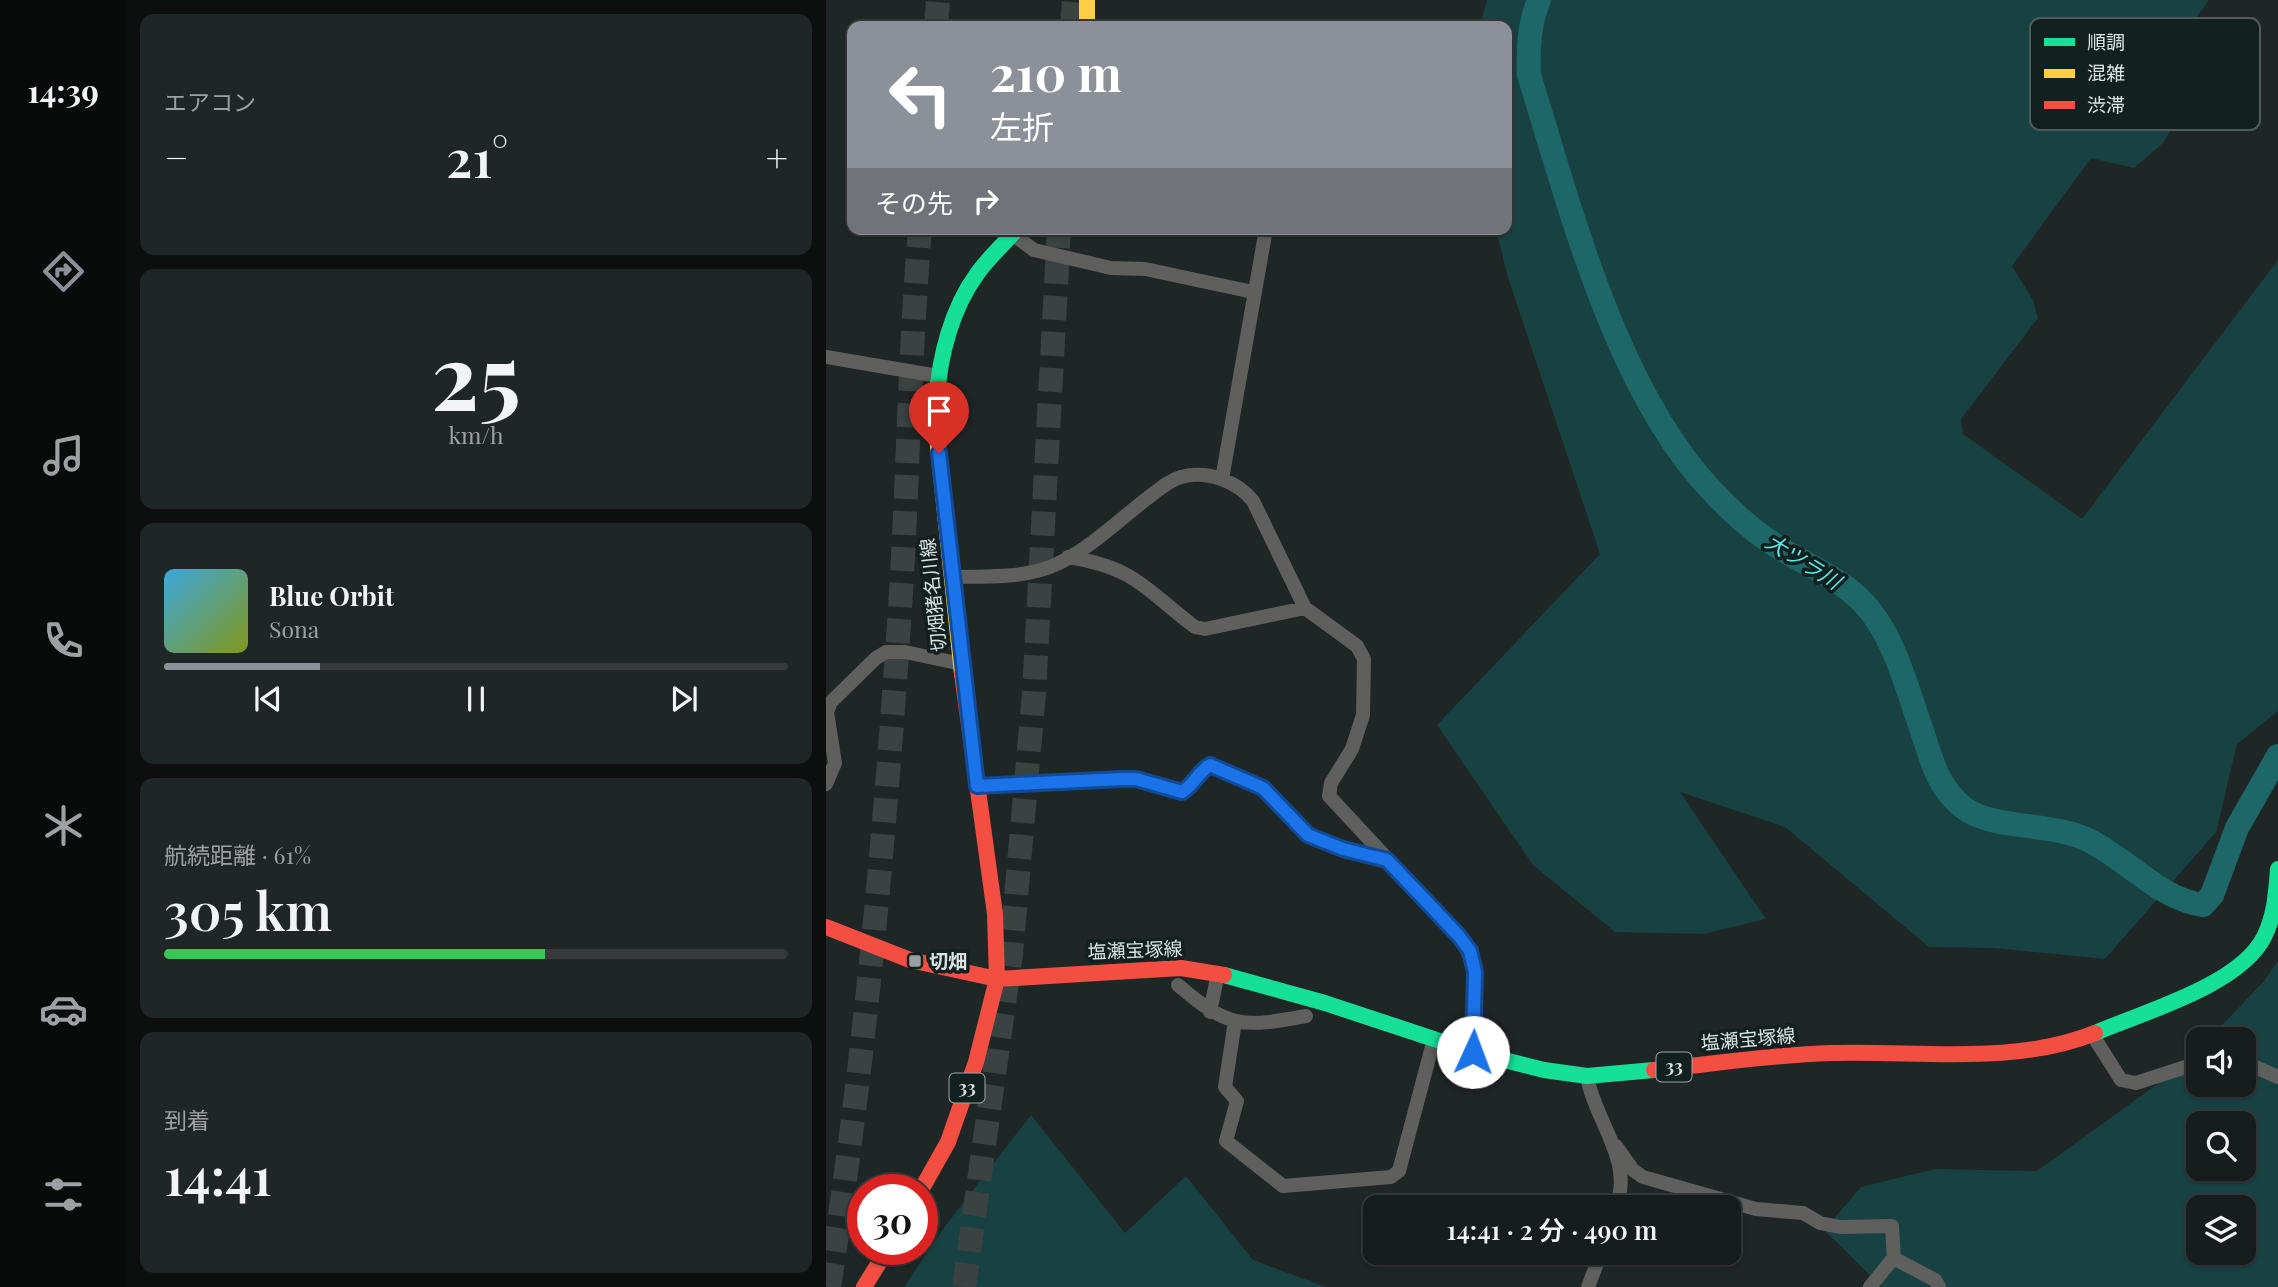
<!DOCTYPE html>
<html lang="ja">
<meta charset="utf-8">
<style>
body{margin:0;font-family:"Playfair Display","Noto Sans JP",serif;background:#202525;color:#f1f3f6;height:100vh;display:flex;flex-direction:column;font-size:26px;white-space:nowrap}
*{box-sizing:border-box;margin:0}
p{font-size:23px;color:#9ea1a3}
.icon{flex:none;width:38px;height:38px;fill:none;stroke:currentColor;stroke-width:2;stroke-linecap:round;stroke-linejoin:round}
.map{position:relative;flex:1;overflow:hidden}
.details{display:flex;flex-direction:column;gap:14px;padding:14px;background:#0d0f0f;width:700px}
.details>*{flex:none}
.top-card{position:absolute;left:21px;top:21px;width:665px;height:214px;border-radius:14px;box-shadow:0 2px 5px #0004,0 0 0 2px #363a3b;background:#8c9099;color:#fff;overflow:hidden}
.buttons{position:absolute;left:1360px;top:1027px;display:grid;gap:14px}
.buttons a{display:grid;place-items:center;width:70px;height:70px;border-radius:14px;background:#171c1c;box-shadow:0 2px 5px #0004,0 0 0 2px #363a3b;font-size:35px}
.speed{position:absolute;left:21px;top:1174px;display:flex;gap:14px;font-size:35px;font-weight:700;text-align:center}
.speed>*{display:grid;place-content:center;width:91px;height:91px;border-radius:50%;background:#171c1c;box-shadow:0 2px 5px #0004,0 0 0 2px #363a3b;line-height:1}
.speed .limit{border:10px solid #d22;background:#fff;color:#111}
.pin{position:absolute;display:grid;place-items:center;width:60px;height:60px;color:#fff;margin:-72px -30px;border-radius:50% 50% 50% 0;rotate:-45deg;box-shadow:0 0 7px #0007}
.pin .icon{rotate:45deg}
.me{position:absolute;width:77px;margin:-38px;rotate:2deg;stroke-linejoin:round;filter:drop-shadow(0 0 5px #0008)}
.turn{display:flex;align-items:center;gap:24px;height:147px;padding:0 28px;font-size:32px}
.turn .icon{width:91px;height:91px;stroke-width:2.5}
.turn b{display:block;font-size:49px;line-height:60px}
.then{display:flex;align-items:center;height:66px;padding:0 28px;background:#0003;gap:14px;font-size:26px}
.big{font-size:52px;font-weight:600;line-height:1.1}
.details .widget{flex:1;display:flex;flex-direction:column;justify-content:center;gap:10px;min-width:0;padding:0 24px;border-radius:14px;background:#202525}
.details .dial{align-items:center;gap:0}
.dial b{font-size:91px;line-height:1}
.song{display:flex;align-items:center;gap:21px}
.cover{width:84px;height:84px;border-radius:10px;background:linear-gradient(135deg,hsl(200 70% 55%),hsl(70 70% 35%))}
.played{height:7px;border-radius:4px;background:linear-gradient(90deg,#8c9099 25%,#363a3b 25%)}
.keys{display:flex;justify-content:space-around;direction:ltr}
.heat{display:flex;justify-content:space-between;align-items:center;font-size:38px;direction:ltr}
.charge{height:10px;border-radius:5px;background:linear-gradient(90deg,#34c759 61%,#363a3b 0)}
.trip{position:absolute;left:537px;top:1195px;width:378px;height:70px;border-radius:14px;background:#171c1c;box-shadow:0 2px 5px #0004,0 0 0 2px #363a3b;font-weight:600;line-height:70px;text-align:center}
main{display:flex;flex:1;min-height:0}
.menu{display:flex;flex-direction:column;width:126px;justify-content:space-around;align-items:center;background:#090b0b;color:#9ea1a3}
.menu .icon{width:49px;height:49px}
.menu .current{color:#8c9099}
.menu b{font-size:32px;color:#f1f3f6}
.map>svg:first-child{display:block}
</style>
<main>
<nav class="menu">
<b>14:39</b>
<svg class="icon current" aria-label="directions" viewBox="0 0 24 24"><path d="M12 3l9 9-9 9-9-9zM9 14v-3h6M13 9l2 2-2 2"/></svg>
<svg class="icon" aria-label="music" viewBox="0 0 24 24"><path d="M9 18V5l10-2v13"/><circle cx="6" cy="18" r="3"/><circle cx="16" cy="16" r="3"/></svg>
<svg class="icon" aria-label="phone" viewBox="0 0 24 24"><path d="M5 4h4l2 5-3 2q2 4 5 5l2-3 5 2v4C11 20 4 13 5 4z"/></svg>
<svg class="icon" aria-label="climate" viewBox="0 0 24 24"><path d="M12 3v18M4 7l16 10M4 17L20 7"/></svg>
<svg class="icon" aria-label="car" viewBox="0 0 24 24"><path d="M5 17H2v-5l4-1 3-4h7l3 4 3 1v5h-3M9 17h6M6 11h13"/><circle cx="7" cy="17" r="2"/><circle cx="17" cy="17" r="2"/></svg>
<svg class="icon" aria-label="filters" viewBox="0 0 24 24"><path d="M4 7h16M4 17h16"/><circle cx="9" cy="7" r="2"/><circle cx="15" cy="17" r="2"/></svg>
</nav>
<section class="details">
<div class="widget"><p>エアコン</p>
<div class="heat"><a>−</a><b class="big">21°</b><a>+</a></div>
</div>
<div class="widget dial"><b>25</b><p>km/h</p></div>
<div class="widget">
<div class="song"><i class="cover"></i><div><b>Blue Orbit</b><p>Sona</p></div></div>
<div class="played"></div>
<div class="keys"><svg class="icon" aria-label="previous" viewBox="0 0 24 24"><path d="M18 5L8 12l10 7zM5 5v14"/></svg><svg class="icon" aria-label="pause" viewBox="0 0 24 24"><path d="M8 5v14M16 5v14"/></svg><svg class="icon" aria-label="next" viewBox="0 0 24 24"><path d="M6 5l10 7-10 7zM19 5v14"/></svg></div>
</div>
<div class="widget"><p>航続距離 · 61%</p><b class="big">305 km</b><div class="charge"></div></div>
<div class="widget"><p>到着</p><b class="big">14:41</b></div>
</section>
<div class="map">
<svg width="1452" height="1287" viewBox="0 0 1452 1287">
<rect width="100%" height="100%" fill="#1f2626"/>
<!-- green -->
<path fill="#184142" fill-rule="evenodd" d="M661,0H1383L1351,44L1379,73L1337,143L1308,168L1265,158L1186,266L1207,300L1212,318L1135,419L1137,434L1256,519L1452,260V711L1411,744L1390,832L1279,959L1168,948L1103,947L959,827L854,792L940,919L877,934L789,932L707,865L611,725L774,554L681,274L670,229H681V26H654Z
M1452,961V1287H1056L998,1230L1035,1187L1109,1169L1211,1171L1362,1062L1372,1051V1085H1418V1040L1383,1039L1438,981ZM1372,1124H1418V1169H1372ZM1372,1208H1418V1253H1372Z
M205,1115L299,1233L360,1176L427,1260L500,1287H78L117,1229Z"/>
<g fill="none" stroke-linecap="round" stroke-linejoin="round">
<!-- river -->
<path stroke="#1e6768" stroke-width="24" d="M713,0C703,24 702,49 703,75C744,207 790,391 887,492C904,510 922,527 943,541C978,566 1019,577 1046,613C1071,646 1083,695 1097,734C1106,762 1113,789 1138,808C1167,830 1227,822 1264,841C1303,861 1334,899 1377,905L1386,895L1411,828L1452,756"/>
<!-- highway-tunnel -->
<path stroke="#3b4242" stroke-width="24" stroke-dasharray="24 12" stroke-linecap="butt" d="M110,26L112,0
M246,26L248,0
M3,1287C38,1068 58,845 73,624C82,492 83,360 94,229
M138,1287L185,954L208,693L233,229"/>
<!-- street -->
<path stroke="#5f5f5e" stroke-width="14" d="M186,234L208,250L285,268L319,269L427,292
M0,357L112,376
M396,479L440,229
M242,557C311,568 318,589 369,627L379,629L479,608
M127,577C161,576 201,579 233,563C264,548 291,522 319,500C330,492 341,481 355,477C381,470 411,481 427,501L479,608L531,646L538,659L537,715L526,749L505,783L503,796L633,936C657,970 648,1012 647,1052
M0,784L9,763L1,712L5,702L50,658L60,652H79L136,664
M151,786L296,779H310L356,792C368,785 372,772 384,765L437,788L482,835L517,849L561,860
M352,985C402,1028 416,1028 480,1016
M384,1012L392,973
M409,1021L399,1087L411,1101L400,1141L457,1186L565,1177L573,1171L608,1039
M1266,1034L1295,1080L1310,1083L1372,1063
M1418,1062L1452,1077
M761,1076C768,1120 810,1163 789,1208
M790,1146L807,1170L817,1177L930,1209L977,1213L994,1223L1014,1227L1066,1226L1068,1260
M762,1287L775,1253
M1044,1287L1065,1261L1071,1260L1109,1280L1113,1287"/>
<!-- fast -->
<path stroke="#16e098" stroke-width="16" d="M111,399C113,357 126,308 151,274C162,258 178,244 191,229
M398,975L499,1003L647,1052L718,1070L761,1076L828,1070
M1269,1033C1318,1012 1414,985 1438,937C1449,915 1450,893 1452,869"/>
<!-- slow -->
<path stroke="#ffcf43" stroke-width="16" d="M261,0V26
M111,399L110,428L136,674"/>
<!-- jam -->
<path stroke="#f24e42" stroke-width="16" d="M0,927L84,960L171,979L169,914L136,674
M828,1070C886,1064 945,1055 1004,1053C1091,1050 1187,1066 1269,1033
M95,1190L122,1142L150,1062L171,979L355,968L398,975
M38,1287L61,1250"/>
</g>
<g fill="none" stroke-linecap="round" stroke-linejoin="round">
<defs>
<path id="route" d="M113,453L151,786L296,779H310L356,792C368,785 372,772 384,765L437,788L482,835L517,849L561,860L633,936L644,951L649,972L647,1052"/>
</defs>
<!-- route casing -->
<use href="#route" stroke="#114b97" stroke-width="18"/>
<!-- route -->
<use href="#route" stroke="#1a73e8" stroke-width="12"/>
</g>
<!-- markers -->
<rect fill="#99a0a0" stroke="#132020" stroke-width="2.5" x="82" y="954" width="14" height="14" rx="3.5"/>
<g text-anchor="middle" stroke-width="7" stroke-linejoin="round" paint-order="stroke">
<!-- shield labels -->
<g fill="#132020" stroke="#9ea8a8" stroke-width="2">
<rect x="830.5" y="1052.5" width="35" height="29" rx="5"/>
<rect x="123.5" y="1073.5" width="35" height="29" rx="5"/>
</g>
<g font-size="18" font-weight="bold" fill="#dae2e2">
<text x="848" y="1073">33</text>
<text x="141" y="1094">33</text>
</g>
<!-- street labels -->
<g font-size="19" fill="#dae2e2" stroke="#132020">
<text transform="translate(107 595) rotate(-96)" y="7">切畑猪名川線</text>
<text transform="translate(309 950) rotate(-2)" y="7">塩瀬宝塚線</text>
<text transform="translate(922 1039) rotate(-5)" y="7">塩瀬宝塚線</text>
</g>
<!-- poi labels -->
<g font-size="19" font-weight="bold" fill="#dae2e2" stroke="#132020" text-anchor="start">
<text x="103" y="968">切畑</text>
</g>
<!-- water labels -->
<g font-size="21" font-style="italic" fill="#5beaed" stroke="#132020">
<text transform="translate(977 562) rotate(32)" y="7">大ツラ川</text>
</g>
</g>
<!-- legend -->
<rect x="1204" y="18" width="230" height="112" rx="10" fill="#132020" stroke="#4f5a5a" stroke-width="2"/>
<rect x="1218" y="38" width="31" height="8" fill="#16e098"/>
<rect x="1218" y="69" width="31" height="9" fill="#ffcf43"/>
<rect x="1218" y="101" width="31" height="8" fill="#f24e42"/>
<g font-size="19" fill="#dae2e2">
<text x="1261" y="49">順調</text>
<text x="1261" y="80">混雑</text>
<text x="1261" y="112">渋滞</text>
</g>
</svg>
<div class="buttons">
<a><svg class="icon" aria-label="sound" viewBox="0 0 24 24"><path d="M4 9h4l5-4v14l-5-4H4zM17 9q2 3 0 6"/></svg></a>
<a><svg class="icon" aria-label="search" viewBox="0 0 24 24"><circle cx="10" cy="10" r="6"/><path d="M15 15l6 6"/></svg></a>
<a><svg class="icon" aria-label="layers" viewBox="0 0 24 24"><path d="M12 4l9 5-9 5-9-5zM3 14l9 5 9-5"/></svg></a>
</div>
<div class="speed"><div class="limit">30</div></div>
<div class="pin" style="left:113px;top:453px;background:#d93025"><svg class="icon" aria-label="arrive" viewBox="0 0 24 24"><path d="M6 21V4h12l-3 4 3 4H6"/></svg></div>
<svg class="me" style="left:647px;top:1052px" viewBox="-20 -20 40 40"><circle r="19" fill="#fff"/><path d="M0-13L10 11 0 6-10 11z" fill="#1a73e8"/></svg>
<div class="trip">14:41 · 2 分 · 490 m</div>
<div class="top-card">
<div class="turn"><svg class="icon" aria-label="left" viewBox="0 0 24 24"><path d="M17 20v-9H6M10 6l-5 5 5 5"/></svg><div><b>210 m</b>左折</div></div>
<div class="then">その先<svg class="icon" aria-label="right" viewBox="0 0 24 24"><path d="M7 20v-9h11M14 6l5 5-5 5"/></svg></div>
</div>
</div>
</main>
